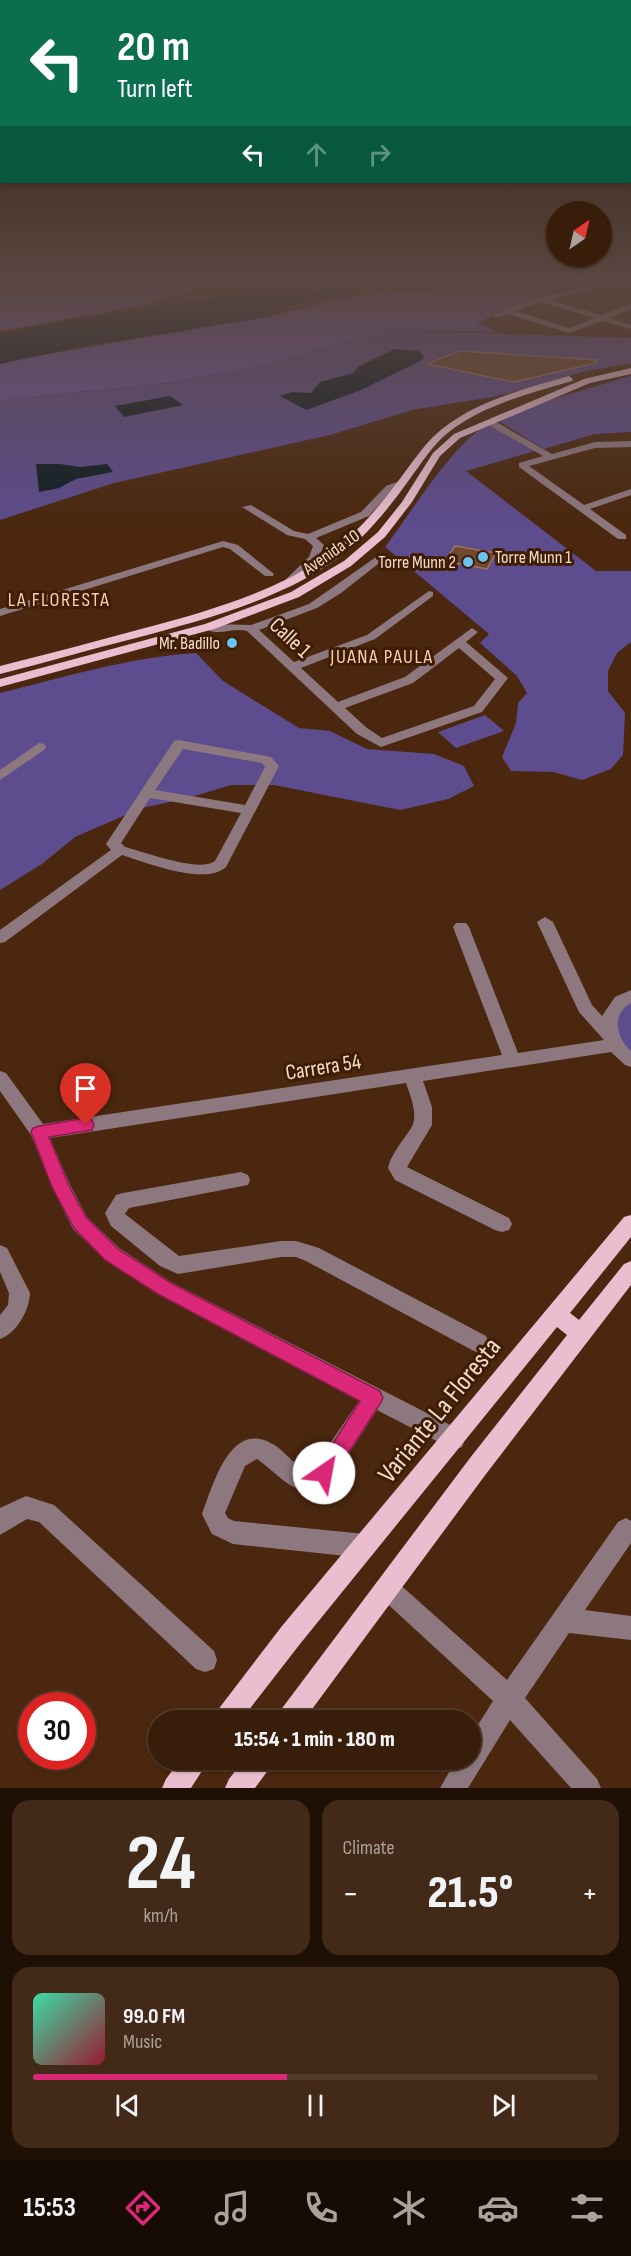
<!DOCTYPE html>
<meta charset="utf-8">
<style>
body{margin:0;font-family:"Sofia Sans Condensed",sans-serif;background:#432a18;color:#f1f3f6;height:100vh;display:flex;flex-direction:column;font-size:22px;white-space:nowrap}
*{box-sizing:border-box;margin:0}
p{font-size:20px;color:#aba29c}
.icon{flex:none;width:33px;height:33px;fill:none;stroke:currentColor;stroke-width:2;stroke-linecap:round;stroke-linejoin:round}
.map{position:relative;height:1788px;overflow:hidden}
.drawer{display:flex;flex-direction:column;gap:12px;padding:12px;background:#1f1006;flex:1}
.drawer>*{flex:none}
.hud{position:absolute;left:0px;top:0px;width:632px;height:183px;box-shadow:0 2px 4px #0004,0 0 0 2px #523b2b;background:#0b6e4f;color:#fff;overflow:hidden}
.needle{width:39px;rotate:34deg}
.controls{position:absolute;left:546px;top:201px;display:grid;gap:12px}
.controls a{display:grid;place-items:center;width:66px;height:66px;border-radius:50%;background:#381d0a;box-shadow:0 2px 4px #0004,0 0 0 2px #523b2b;font-size:30px}
.speed{position:absolute;left:18px;top:1692px;display:flex;gap:12px;font-size:30px;font-weight:700;text-align:center}
.speed>*{display:grid;place-content:center;width:78px;height:78px;border-radius:50%;background:#381d0a;box-shadow:0 2px 4px #0004,0 0 0 2px #523b2b;line-height:1}
.speed .limit{border:9px solid #d22;background:#fff;color:#111}
.pin{position:absolute;display:grid;place-items:center;width:51px;height:51px;color:#fff;margin:-62px -26px;border-radius:50% 50% 50% 0;rotate:-45deg;box-shadow:0 0 6px #0007}
.pin .icon{rotate:45deg}
.me{position:absolute;width:66px;margin:-33px;rotate:33deg;stroke-linejoin:round;filter:drop-shadow(0 0 4px #0008)}
.turn{display:flex;align-items:center;gap:21px;height:126px;padding:0 18px;font-size:27px}
.turn .icon{width:78px;height:78px;stroke-width:2.5}
.turn b{display:block;font-size:42px;line-height:51px}
.lanes{display:flex;align-items:center;height:57px;padding:0 18px;background:#0003;justify-content:center;gap:30px;direction:ltr}
.lanes .off{opacity:.35}
.big{font-size:45px;font-weight:800;line-height:1.1}
.drawer .widget{flex:1;display:flex;flex-direction:column;justify-content:center;gap:9px;min-width:0;padding:0 21px;border-radius:18px;background:#432a18}
.drawer .dial{align-items:center;gap:0}
.dial b{font-size:78px;line-height:1}
.song{display:flex;align-items:center;gap:18px}
.cover{width:72px;height:72px;border-radius:9px;background:linear-gradient(135deg,hsl(160 70% 55%),hsl(350 70% 35%))}
.played{height:6px;border-radius:3px;background:linear-gradient(90deg,#db2777 45%,#523b2b 45%)}
.keys{display:flex;justify-content:space-around;direction:ltr}
.heat{display:flex;justify-content:space-between;align-items:center;font-size:33px;direction:ltr}
.drawer .tiles{flex:1;display:grid;gap:12px;grid-template-columns:1fr 1fr}
.widget:last-child{grid-column:span 2}
.trip{position:absolute;left:148px;top:1710px;width:333px;height:60px;border-radius:30px;background:#381d0a;box-shadow:0 2px 4px #0004,0 0 0 2px #523b2b;font-weight:800;line-height:60px;text-align:center}
.dock{display:flex;height:96px;justify-content:space-around;align-items:center;background:#160c04;color:#aba29c}
.dock .icon{width:42px;height:42px}
.dock .active{color:#db2777}
.dock b{font-size:27px;color:#f1f3f6}
.map>svg:first-child{display:block}
</style>
<div class="map">
<svg width="631" height="1788" viewBox="0 0 631 1788">
<rect width="100%" height="100%" fill="#4a270e"/>
<!-- green -->
<path fill="#5d4c8e" d="M389,330L631,338V363L583,372L498,396L412,410L330,435L114,483L0,520V400L166,383L260,366Z
M631,376V432L595,434L544,449L497,420L536,404Z
M490,425L535,451L466,471L596,571H631V642L617,653L608,671V691L625,713L623,755L611,769L582,780L553,772L511,771L502,757L516,723L518,703L527,693L517,676L480,643L489,634L385,547C406,520 461,431 490,425Z
M196,653L223,681L299,728L330,731L367,749L434,754L464,766L474,786L448,799L400,810L274,785H231L188,798L142,808L75,837L42,864L0,890V693C65,677 130,657 196,653Z
M485,715L504,731L456,748L438,732Z
M631,1001V1055L614,1032L620,1009Z"/>
<!-- forest -->
<path fill="#6b54a9" d="M0,279H229L139,306L0,331Z
M549,285L546,297L506,310L476,323L498,332L389,330L260,366L166,383L0,400V364L13,360L272,316L335,300L392,291Z"/>
<!-- water -->
<path fill="#0e1d26" d="M359,279H381L334,298L273,308L272,316L267,317L90,345L0,364V335L36,326L241,293L338,289Z
M395,349L418,351L424,356L422,360L361,390L306,410L280,396L292,392L311,393L320,382L353,373L359,366Z
M170,396L183,405L124,417L115,406Z
M36,464H60L80,467L107,464L113,472L76,479L59,488L39,492Z"/>
<!-- building -->
<path fill="#6e482f" stroke="#9e755b" stroke-width="1.5" d="M460,351L596,360V363L514,382L427,364Z
M455,546L496,553L487,569L445,561Z"/>
<g fill="none" stroke-linecap="round" stroke-linejoin="round">
<!-- minor -->
<path fill="#8e7880" fill-rule="evenodd" d="M616,279H628L550,300L601,315L631,304V309L609,318L631,325V329L602,321L569,333L508,314L496,318L492,316L530,300ZM541,302L594,318L569,328L516,311Z
M487,420H493L552,454L595,442L631,441V447L595,448L529,466L584,505L631,489V495L590,509L626,535V539H618L519,467V463L543,456L487,424Z
M402,480L407,483L392,490L369,516L316,538L324,545L318,560L294,583L290,584L284,581L309,557L313,546L305,539L287,535L242,507L251,505L294,531L308,534L361,512L386,486Z
M223,541L238,545L274,574L273,576H265L230,549L223,547L0,616V609Z
M379,555L383,556V560L341,593L317,608L259,630L294,662L367,635L429,591L433,592V596L375,639L301,668L338,702L405,677L472,628L478,632L466,642L508,678L482,712L381,747L357,734L247,631C232,627 216,638 203,627L209,624L251,625L309,604ZM459,648L495,679L474,706L382,738L367,728L345,708L413,683Z
M179,740L271,757L279,766L226,867C204,886 148,863 122,855L5,942L0,943V930L111,850L106,844L174,741ZM183,749L262,763L265,767L245,805L155,790ZM150,798L241,813L215,861C199,873 145,852 125,847L121,843Z
M39,743L44,744L46,747L44,750L0,780V770Z
M545,917L553,922L592,1005L602,1016L615,997L631,990V1003C611,1014 616,1038 631,1051V1067L625,1065L611,1052L423,1081L432,1107V1125L407,1167L509,1218L512,1224L509,1230L502,1232L495,1230L395,1180L388,1168L390,1161C410,1122 424,1132 406,1083L50,1138L70,1185L87,1217L119,1248L171,1282L462,1431L465,1439L462,1447L454,1450L377,1410L332,1480C299,1506 283,1477 257,1459L245,1466L225,1513L228,1518L234,1521L365,1534L373,1538L377,1546L373,1554L365,1558L233,1544L212,1534L202,1514C214,1483 231,1416 276,1446C287,1454 296,1468 310,1469L316,1464L359,1401L157,1294L105,1260L73,1229L52,1187L31,1135L0,1091V1071L6,1073L43,1124L502,1055L453,927L456,923H466L469,927L518,1053L604,1040L579,1012L537,922Z
M241,1172L248,1175L250,1180L248,1185L129,1208L125,1214L179,1256L281,1241H296L319,1248L486,1336L489,1343L486,1350L479,1353L472,1350L306,1261L296,1257H281L178,1274L160,1266L111,1226L105,1213L116,1195L123,1193Z
M0,1245L7,1248L30,1293C29,1311 17,1333 0,1339V1315L8,1305L9,1293L0,1272Z
M26,1496L54,1505L214,1651L217,1660L214,1669L205,1672L196,1669L39,1522L27,1519L0,1535V1508Z
M626,1518L631,1521V1543L585,1610L631,1616V1640L569,1633L525,1698L597,1779L601,1788H571L510,1720L468,1788H440L456,1760H471V1736L493,1701L380,1597L376,1589L380,1581L388,1577L396,1581L507,1680L618,1522Z"/>
<!-- major -->
<path fill="#ebbecf" fill-rule="evenodd" d="M631,368V374L590,383L460,438L440,456L412,502L385,537L351,566L299,597L214,629L0,687V679L205,624L291,592L344,561L378,532L402,502L433,453L454,434L584,379Z
M569,376L573,379L572,381C528,394 478,406 443,437C430,449 420,465 409,480C386,512 361,543 328,565C270,603 199,621 132,639C88,650 44,663 0,674V666C47,654 94,642 141,629C202,613 266,595 319,561C353,539 378,508 402,476C412,463 421,449 433,437C468,403 523,389 569,376Z
M631,1215V1237L570,1313L579,1320L624,1264L631,1261V1285L486,1474L304,1720H276L280,1711L470,1458L567,1335L557,1327L300,1644L241,1720H213L217,1711L282,1626L624,1217Z
M180,1760H209L191,1788H162L166,1779Z
M244,1760H273L269,1769L255,1788H225L229,1779Z"/>
</g>
<!-- sky -->
<linearGradient id="sky" x2="0" y2="1"><stop stop-color="#291508"/><stop offset="0.53" stop-color="#5a4741"/><stop offset="1" stop-color="#5a4741" stop-opacity="0"/></linearGradient>
<rect width="631" height="529" fill="url(#sky)"/>
<!-- route -->
<path fill="#db2777" stroke="#8e194d" stroke-width="1.5" d="M86,1118L92,1120L94,1125L92,1130L49,1137L69,1186L86,1217L118,1249L171,1283L380,1391L383,1398L380,1404L331,1480L324,1483L317,1480L314,1473L360,1401L158,1294L105,1260L74,1228L52,1187L31,1132L33,1128L39,1126Z"/>
<!-- markers -->
<g fill="#6bc3f2" stroke="#3f1d03" stroke-width="2">
<circle cx="483" cy="557" r="6"/>
<circle cx="468" cy="562" r="6"/>
<circle cx="232" cy="643" r="6"/>
</g>
<g text-anchor="middle" stroke-width="6" stroke-linejoin="round" paint-order="stroke">
<!-- far-street labels -->
<g font-size="18" fill="#f3dbcd" stroke="#3f1d03">
<text transform="translate(331 552) rotate(-35)" y="6">Avenida 10</text>
</g>
<!-- far-poi labels -->
<g font-size="18" fill="#f3dbcd" stroke="#3f1d03" text-anchor="end">
<text x="495" y="563" text-anchor="start">Torre Munn 1</text>
<text x="456" y="568">Torre Munn 2</text>
<text x="220" y="649">Mr. Badillo</text>
</g>
<!-- far-neighbourhood labels -->
<g font-size="20" letter-spacing="1.5" fill="#fccfb2" stroke="#3f1d03">
<text x="59" y="606">LA FLORESTA</text>
<text x="382" y="663">JUANA PAULA</text>
</g>
<!-- street labels -->
<g font-size="22" fill="#f3dbcd" stroke="#3f1d03">
<text transform="translate(291 637) rotate(43)" y="8">Calle 1</text>
<text transform="translate(323 1066) rotate(-9)" y="8">Carrera 54</text>
</g>
<!-- near-street labels -->
<g font-size="27" fill="#f3dbcd" stroke="#3f1d03">
<text transform="translate(439 1410) rotate(-51)" y="9">Variante La Floresta</text>
</g>
</g>
</svg>
<div class="controls">
<a><svg class="needle" viewBox="-14 -14 28 28"><path d="M0-13l5 13h-10z" fill="#e53935"/><path d="M0 13l5-13h-10z" fill="#aba29c"/></svg></a>
</div>
<div class="speed"><div class="limit">30</div></div>
<div class="pin" style="left:86px;top:1125px;background:#d93025"><svg class="icon" aria-label="arrive" viewBox="0 0 24 24"><path d="M6 21V4h12l-3 4 3 4H6"/></svg></div>
<svg class="me" style="left:324px;top:1473px" viewBox="-20 -20 40 40"><circle r="19" fill="#fff"/><path d="M0-13L10 11 0 6-10 11z" fill="#db2777"/></svg>
<div class="trip">15:54 · 1 min · 180 m</div>
<div class="hud">
<div class="turn"><svg class="icon" aria-label="left" viewBox="0 0 24 24"><path d="M17 20v-9H6M10 6l-5 5 5 5"/></svg><div><b>20 m</b>Turn left</div></div>
<div class="lanes"><svg class="icon" aria-label="left" viewBox="0 0 24 24"><path d="M17 20v-9H6M10 6l-5 5 5 5"/></svg><svg class="icon off" aria-label="ahead" viewBox="0 0 24 24"><path d="M12 20V5M6 11l6-6 6 6"/></svg><svg class="icon off" aria-label="right" viewBox="0 0 24 24"><path d="M7 20v-9h11M14 6l5 5-5 5"/></svg></div>
</div>
</div>
<section class="drawer">
<div class="tiles">
<div class="widget dial"><b>24</b><p>km/h</p></div>
<div class="widget"><p>Climate</p>
<div class="heat"><a>−</a><b class="big">21.5°</b><a>+</a></div>
</div>
<div class="widget">
<div class="song"><i class="cover"></i><div><b>99.0 FM</b><p>Music</p></div></div>
<div class="played"></div>
<div class="keys"><svg class="icon" aria-label="previous" viewBox="0 0 24 24"><path d="M18 5L8 12l10 7zM5 5v14"/></svg><svg class="icon" aria-label="pause" viewBox="0 0 24 24"><path d="M8 5v14M16 5v14"/></svg><svg class="icon" aria-label="next" viewBox="0 0 24 24"><path d="M6 5l10 7-10 7zM19 5v14"/></svg></div>
</div>
</div>
</section>
<nav class="dock">
<b>15:53</b>
<svg class="icon active" aria-label="directions" viewBox="0 0 24 24"><path d="M12 3l9 9-9 9-9-9zM9 14v-3h6M13 9l2 2-2 2"/></svg>
<svg class="icon" aria-label="music" viewBox="0 0 24 24"><path d="M9 18V5l10-2v13"/><circle cx="6" cy="18" r="3"/><circle cx="16" cy="16" r="3"/></svg>
<svg class="icon" aria-label="phone" viewBox="0 0 24 24"><path d="M5 4h4l2 5-3 2q2 4 5 5l2-3 5 2v4C11 20 4 13 5 4z"/></svg>
<svg class="icon" aria-label="climate" viewBox="0 0 24 24"><path d="M12 3v18M4 7l16 10M4 17L20 7"/></svg>
<svg class="icon" aria-label="car" viewBox="0 0 24 24"><path d="M5 17H2v-5l4-1 3-4h7l3 4 3 1v5h-3M9 17h6M6 11h13"/><circle cx="7" cy="17" r="2"/><circle cx="17" cy="17" r="2"/></svg>
<svg class="icon" aria-label="filters" viewBox="0 0 24 24"><path d="M4 7h16M4 17h16"/><circle cx="9" cy="7" r="2"/><circle cx="15" cy="17" r="2"/></svg>
</nav>
